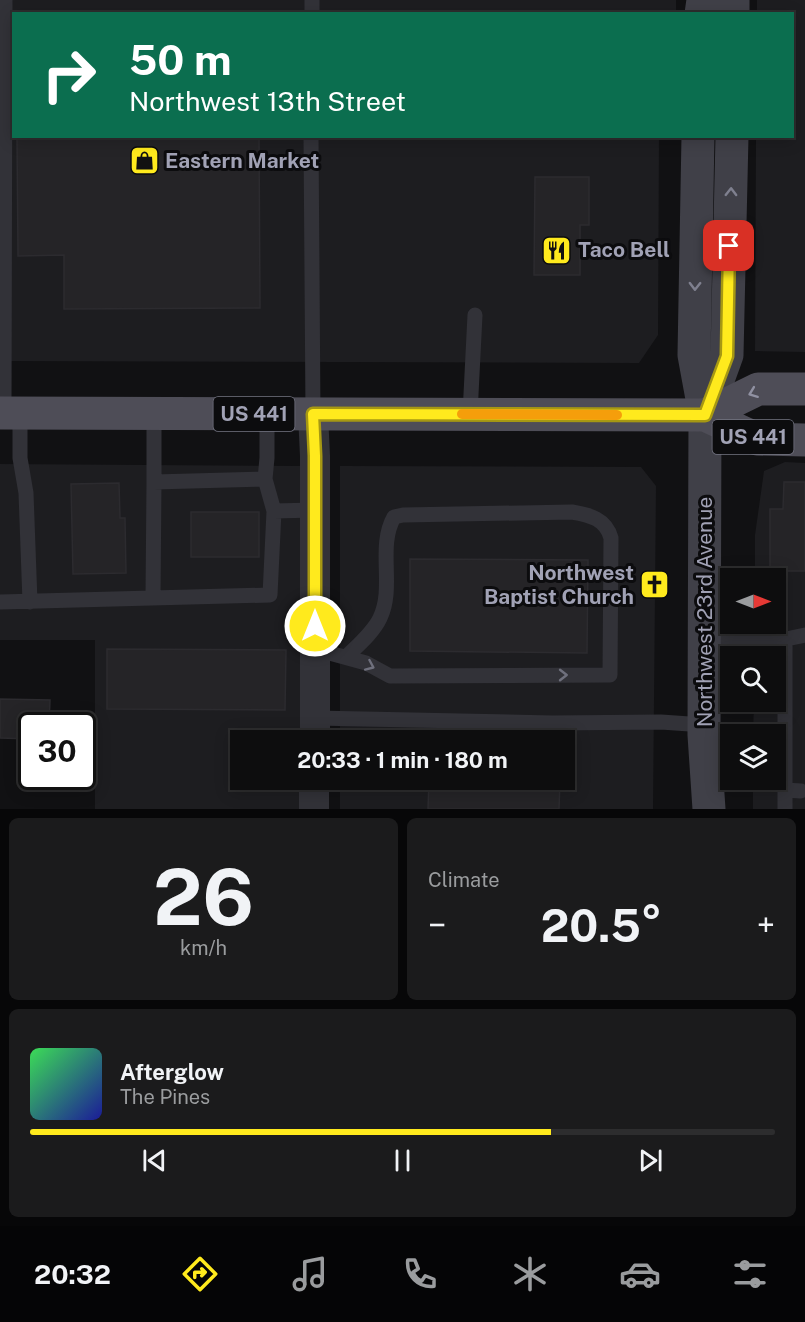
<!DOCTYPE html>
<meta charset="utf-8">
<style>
body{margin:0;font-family:"Public Sans",sans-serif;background:#1b1b1c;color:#f1f3f6;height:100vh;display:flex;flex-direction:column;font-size:22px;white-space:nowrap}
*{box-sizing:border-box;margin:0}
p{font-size:20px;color:#9a9c9e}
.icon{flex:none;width:33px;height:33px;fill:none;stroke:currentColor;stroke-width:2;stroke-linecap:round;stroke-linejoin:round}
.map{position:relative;height:809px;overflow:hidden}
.details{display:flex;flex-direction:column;gap:9px;padding:9px;background:#070708;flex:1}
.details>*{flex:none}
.banner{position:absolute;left:12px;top:12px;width:782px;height:126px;border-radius:0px;box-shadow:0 3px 15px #0003,0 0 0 2px #2d2d2e;background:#0b6e4f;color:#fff;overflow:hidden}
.needle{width:39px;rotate:90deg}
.controls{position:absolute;left:720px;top:568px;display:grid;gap:12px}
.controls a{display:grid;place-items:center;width:66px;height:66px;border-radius:0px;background:#0d0d0e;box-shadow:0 3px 15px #0003,0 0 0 2px #2d2d2e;font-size:30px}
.speed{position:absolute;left:18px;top:712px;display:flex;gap:12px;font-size:30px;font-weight:700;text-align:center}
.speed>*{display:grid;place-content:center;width:78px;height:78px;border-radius:50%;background:#0d0d0e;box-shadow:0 3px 15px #0003,0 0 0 2px #2d2d2e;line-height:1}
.speed .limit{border:3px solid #111;border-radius:9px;background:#fff;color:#111}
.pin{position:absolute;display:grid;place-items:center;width:51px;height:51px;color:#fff;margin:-26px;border-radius:12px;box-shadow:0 3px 9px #0006}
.me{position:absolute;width:66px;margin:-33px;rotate:0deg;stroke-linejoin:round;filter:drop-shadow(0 0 4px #0008)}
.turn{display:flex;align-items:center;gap:21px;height:126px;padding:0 18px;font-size:27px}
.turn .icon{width:78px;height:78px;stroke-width:2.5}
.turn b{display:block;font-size:42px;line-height:51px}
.big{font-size:45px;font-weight:700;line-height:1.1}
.details .card{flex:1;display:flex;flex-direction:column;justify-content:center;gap:9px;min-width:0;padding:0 21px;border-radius:9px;background:#1b1b1c}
.details .dial{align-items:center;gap:0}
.dial b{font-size:78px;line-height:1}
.song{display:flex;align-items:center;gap:18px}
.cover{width:72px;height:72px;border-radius:9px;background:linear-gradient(135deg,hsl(130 70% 55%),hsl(240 70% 35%))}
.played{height:6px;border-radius:3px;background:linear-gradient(90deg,#ffea1d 70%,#2d2d2e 70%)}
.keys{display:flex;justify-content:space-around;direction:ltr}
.heat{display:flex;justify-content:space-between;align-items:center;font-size:33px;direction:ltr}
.details .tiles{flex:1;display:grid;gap:9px;grid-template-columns:1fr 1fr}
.card:last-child{grid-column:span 2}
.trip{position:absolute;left:230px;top:730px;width:345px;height:60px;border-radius:0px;background:#0d0d0e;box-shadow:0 3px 15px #0003,0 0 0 2px #2d2d2e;font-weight:700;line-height:60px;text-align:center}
.tab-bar{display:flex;height:96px;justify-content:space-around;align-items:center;background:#050506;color:#9a9c9e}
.tab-bar .icon{width:42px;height:42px}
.tab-bar .selected{color:#ffea1d}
.tab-bar b{font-size:27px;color:#f1f3f6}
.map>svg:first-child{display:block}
</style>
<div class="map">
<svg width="805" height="809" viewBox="0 0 805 809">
<rect width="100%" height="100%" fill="#111113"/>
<!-- built -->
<path fill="#1d1d20" d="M0,0H676V14H14V136L659,137L658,335L639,363L0,361Z
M757,0H805V352L755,351L756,137L792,136V14L757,13Z
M785,462L805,463V809H753V780H776V735H753L754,702H776V657H754V624H776V579H755V535L764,471Z
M0,464L303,466L300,741H240V780H300L299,809H95V640H0Z
M340,466L641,467L656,486L653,809H340V780H564V741H340Z"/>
<!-- building -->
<path fill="#252427" stroke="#2c2b2f" stroke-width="1.5" d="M17,136H259L260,308L64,309V255L18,256Z
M535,177H589V225H580V275H534Z
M784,482H805V571H770V509H783Z
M119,483L120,518H125L126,573L73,574L71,484Z
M191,512H259V557H191Z
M410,559L588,560L587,653L410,651Z
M107,649L286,650L285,710L107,709Z
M0,699L50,700L49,726H32V739L0,738Z
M460,734H510V741H459Z
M429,780H560L559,809H428Z"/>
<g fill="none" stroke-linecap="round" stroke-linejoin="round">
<!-- lane -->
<path stroke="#323238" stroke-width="15" d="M312,14V0
M311,136L313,414
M4,413L5,0
M20,413V458L26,493L30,602
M154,413V482
M470,414L475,315
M265,479L267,458V414
M153,597L154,482L265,479L274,511
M0,602L270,595L274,511L315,510
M705,644L772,642L805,635
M315,649L366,663L390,676L610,675L611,538C606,519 590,515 572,512L403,515L394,517C377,547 395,587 380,618C373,633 357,646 346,657
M315,718L552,723L661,722L704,725
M785,790L801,791
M785,809V638"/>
<!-- street -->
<path stroke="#323238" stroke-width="30" d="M313,414L315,456V741
M314,809V780"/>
<!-- secondary -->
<path stroke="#404048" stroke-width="33" d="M733,0V14
M701,14L703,0
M698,136L694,355L705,415L704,735L709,809
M706,413L727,355L732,136"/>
<!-- primary -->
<path stroke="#4e4d57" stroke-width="33" d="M0,413L705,415L757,439L805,440
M705,415L758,389H805"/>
</g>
<!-- one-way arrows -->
<defs><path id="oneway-chevron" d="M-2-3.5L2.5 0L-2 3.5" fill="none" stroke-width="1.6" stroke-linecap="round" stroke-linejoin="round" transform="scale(1.5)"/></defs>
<g stroke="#7f808f">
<use href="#oneway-chevron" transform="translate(731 192) rotate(-89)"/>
<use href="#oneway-chevron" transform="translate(695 286) rotate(91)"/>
</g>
<use stroke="#9091a2" href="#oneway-chevron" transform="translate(753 393) rotate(159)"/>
<g stroke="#6f707d">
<use href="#oneway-chevron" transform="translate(370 666) rotate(24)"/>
<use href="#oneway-chevron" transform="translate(563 675)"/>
</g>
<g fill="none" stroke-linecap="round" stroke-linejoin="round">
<defs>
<path id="route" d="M315,626V456L313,414L705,415L727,356L729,246"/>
</defs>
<!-- route casing -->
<use href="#route" stroke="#a69813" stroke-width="15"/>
<!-- route -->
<use href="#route" stroke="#ffea1d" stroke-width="10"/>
<!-- slow -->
<path stroke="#f59e0b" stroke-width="10" d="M462,414L617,415"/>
</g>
<!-- icons -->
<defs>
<symbol id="shop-square" viewBox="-11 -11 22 22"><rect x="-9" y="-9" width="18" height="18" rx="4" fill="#ffea1d" stroke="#0c0c0e"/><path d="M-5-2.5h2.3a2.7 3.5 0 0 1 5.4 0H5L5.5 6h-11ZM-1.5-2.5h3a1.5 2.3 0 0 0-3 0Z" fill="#111"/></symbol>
<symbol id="restaurant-square" viewBox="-11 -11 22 22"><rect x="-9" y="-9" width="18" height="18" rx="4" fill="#ffea1d" stroke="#0c0c0e"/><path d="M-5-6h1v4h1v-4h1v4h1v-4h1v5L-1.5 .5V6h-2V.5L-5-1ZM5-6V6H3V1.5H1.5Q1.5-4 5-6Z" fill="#111"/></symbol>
<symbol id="church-square" viewBox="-11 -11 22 22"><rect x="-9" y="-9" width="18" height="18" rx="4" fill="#ffea1d" stroke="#0c0c0e"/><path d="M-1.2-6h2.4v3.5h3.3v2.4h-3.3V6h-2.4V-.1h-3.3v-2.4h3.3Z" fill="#111"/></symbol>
</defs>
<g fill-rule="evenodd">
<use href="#shop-square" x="128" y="144" width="33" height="33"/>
<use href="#restaurant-square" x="540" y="234" width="33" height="33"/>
<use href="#church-square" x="638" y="568" width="33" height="33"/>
</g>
<g text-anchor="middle" stroke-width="6" stroke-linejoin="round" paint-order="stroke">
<!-- shield labels -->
<g fill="#0c0c0e" stroke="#747583" stroke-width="1.5">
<rect x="213.5" y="397" width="81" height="34" rx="4.5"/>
<rect x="712.5" y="420" width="81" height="34" rx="4.5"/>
</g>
<g font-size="20" font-weight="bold" fill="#a1a2b5">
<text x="254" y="421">US 441</text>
<text x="753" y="444">US 441</text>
</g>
<!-- poi labels -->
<g font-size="21" font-weight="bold" fill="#a1a2b5" stroke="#0c0c0e" text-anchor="start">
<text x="165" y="168">Eastern Market</text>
<text x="578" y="257">Taco Bell</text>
<text x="634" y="580" text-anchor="end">Northwest<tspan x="634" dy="24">Baptist Church</tspan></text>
</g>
<!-- street labels -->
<g font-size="21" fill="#a1a2b5" stroke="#0c0c0e">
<text transform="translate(705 612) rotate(-90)" y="7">Northwest 23rd Avenue</text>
</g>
</g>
</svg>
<div class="controls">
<a><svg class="needle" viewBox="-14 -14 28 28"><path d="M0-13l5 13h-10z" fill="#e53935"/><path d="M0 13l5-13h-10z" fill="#9a9c9e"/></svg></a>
<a><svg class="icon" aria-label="search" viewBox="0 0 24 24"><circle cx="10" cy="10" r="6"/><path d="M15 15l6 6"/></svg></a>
<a><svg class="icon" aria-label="layers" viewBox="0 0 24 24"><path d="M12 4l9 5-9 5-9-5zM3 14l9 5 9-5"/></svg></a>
</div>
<div class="speed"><div class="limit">30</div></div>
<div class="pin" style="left:729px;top:246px;background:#d93025"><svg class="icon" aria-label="arrive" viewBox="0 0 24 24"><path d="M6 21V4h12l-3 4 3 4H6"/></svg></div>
<svg class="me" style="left:315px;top:626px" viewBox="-20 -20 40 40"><circle r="17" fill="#ffea1d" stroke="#fff" stroke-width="3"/><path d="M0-11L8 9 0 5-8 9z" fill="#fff"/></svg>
<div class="trip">20:33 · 1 min · 180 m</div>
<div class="banner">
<div class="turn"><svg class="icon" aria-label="right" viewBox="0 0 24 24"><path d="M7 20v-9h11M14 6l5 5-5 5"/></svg><div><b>50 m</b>Northwest 13th Street</div></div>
</div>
</div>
<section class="details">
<div class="tiles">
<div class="card dial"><b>26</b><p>km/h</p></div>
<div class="card"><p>Climate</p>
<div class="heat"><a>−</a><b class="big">20.5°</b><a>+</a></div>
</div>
<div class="card">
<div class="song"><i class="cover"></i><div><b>Afterglow</b><p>The Pines</p></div></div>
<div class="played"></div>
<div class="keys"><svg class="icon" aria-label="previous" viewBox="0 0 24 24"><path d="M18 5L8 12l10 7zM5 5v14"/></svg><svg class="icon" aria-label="pause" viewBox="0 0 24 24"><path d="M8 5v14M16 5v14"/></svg><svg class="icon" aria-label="next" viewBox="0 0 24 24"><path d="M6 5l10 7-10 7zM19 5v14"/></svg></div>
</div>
</div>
</section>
<nav class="tab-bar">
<b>20:32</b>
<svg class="icon selected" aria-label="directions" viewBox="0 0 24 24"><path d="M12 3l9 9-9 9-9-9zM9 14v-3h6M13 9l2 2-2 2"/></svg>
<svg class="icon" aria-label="music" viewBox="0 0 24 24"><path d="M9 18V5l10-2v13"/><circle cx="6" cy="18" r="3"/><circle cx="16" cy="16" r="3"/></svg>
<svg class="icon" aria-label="phone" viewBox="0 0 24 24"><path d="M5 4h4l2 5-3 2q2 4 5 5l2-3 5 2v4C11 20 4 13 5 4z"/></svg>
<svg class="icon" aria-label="climate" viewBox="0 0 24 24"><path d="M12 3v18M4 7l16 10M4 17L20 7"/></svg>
<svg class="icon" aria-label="car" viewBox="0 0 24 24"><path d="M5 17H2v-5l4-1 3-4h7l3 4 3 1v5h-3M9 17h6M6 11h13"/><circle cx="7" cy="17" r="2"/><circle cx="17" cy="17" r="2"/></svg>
<svg class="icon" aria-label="filters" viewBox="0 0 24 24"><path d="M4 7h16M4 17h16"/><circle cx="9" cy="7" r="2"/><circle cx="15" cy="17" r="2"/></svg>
</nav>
